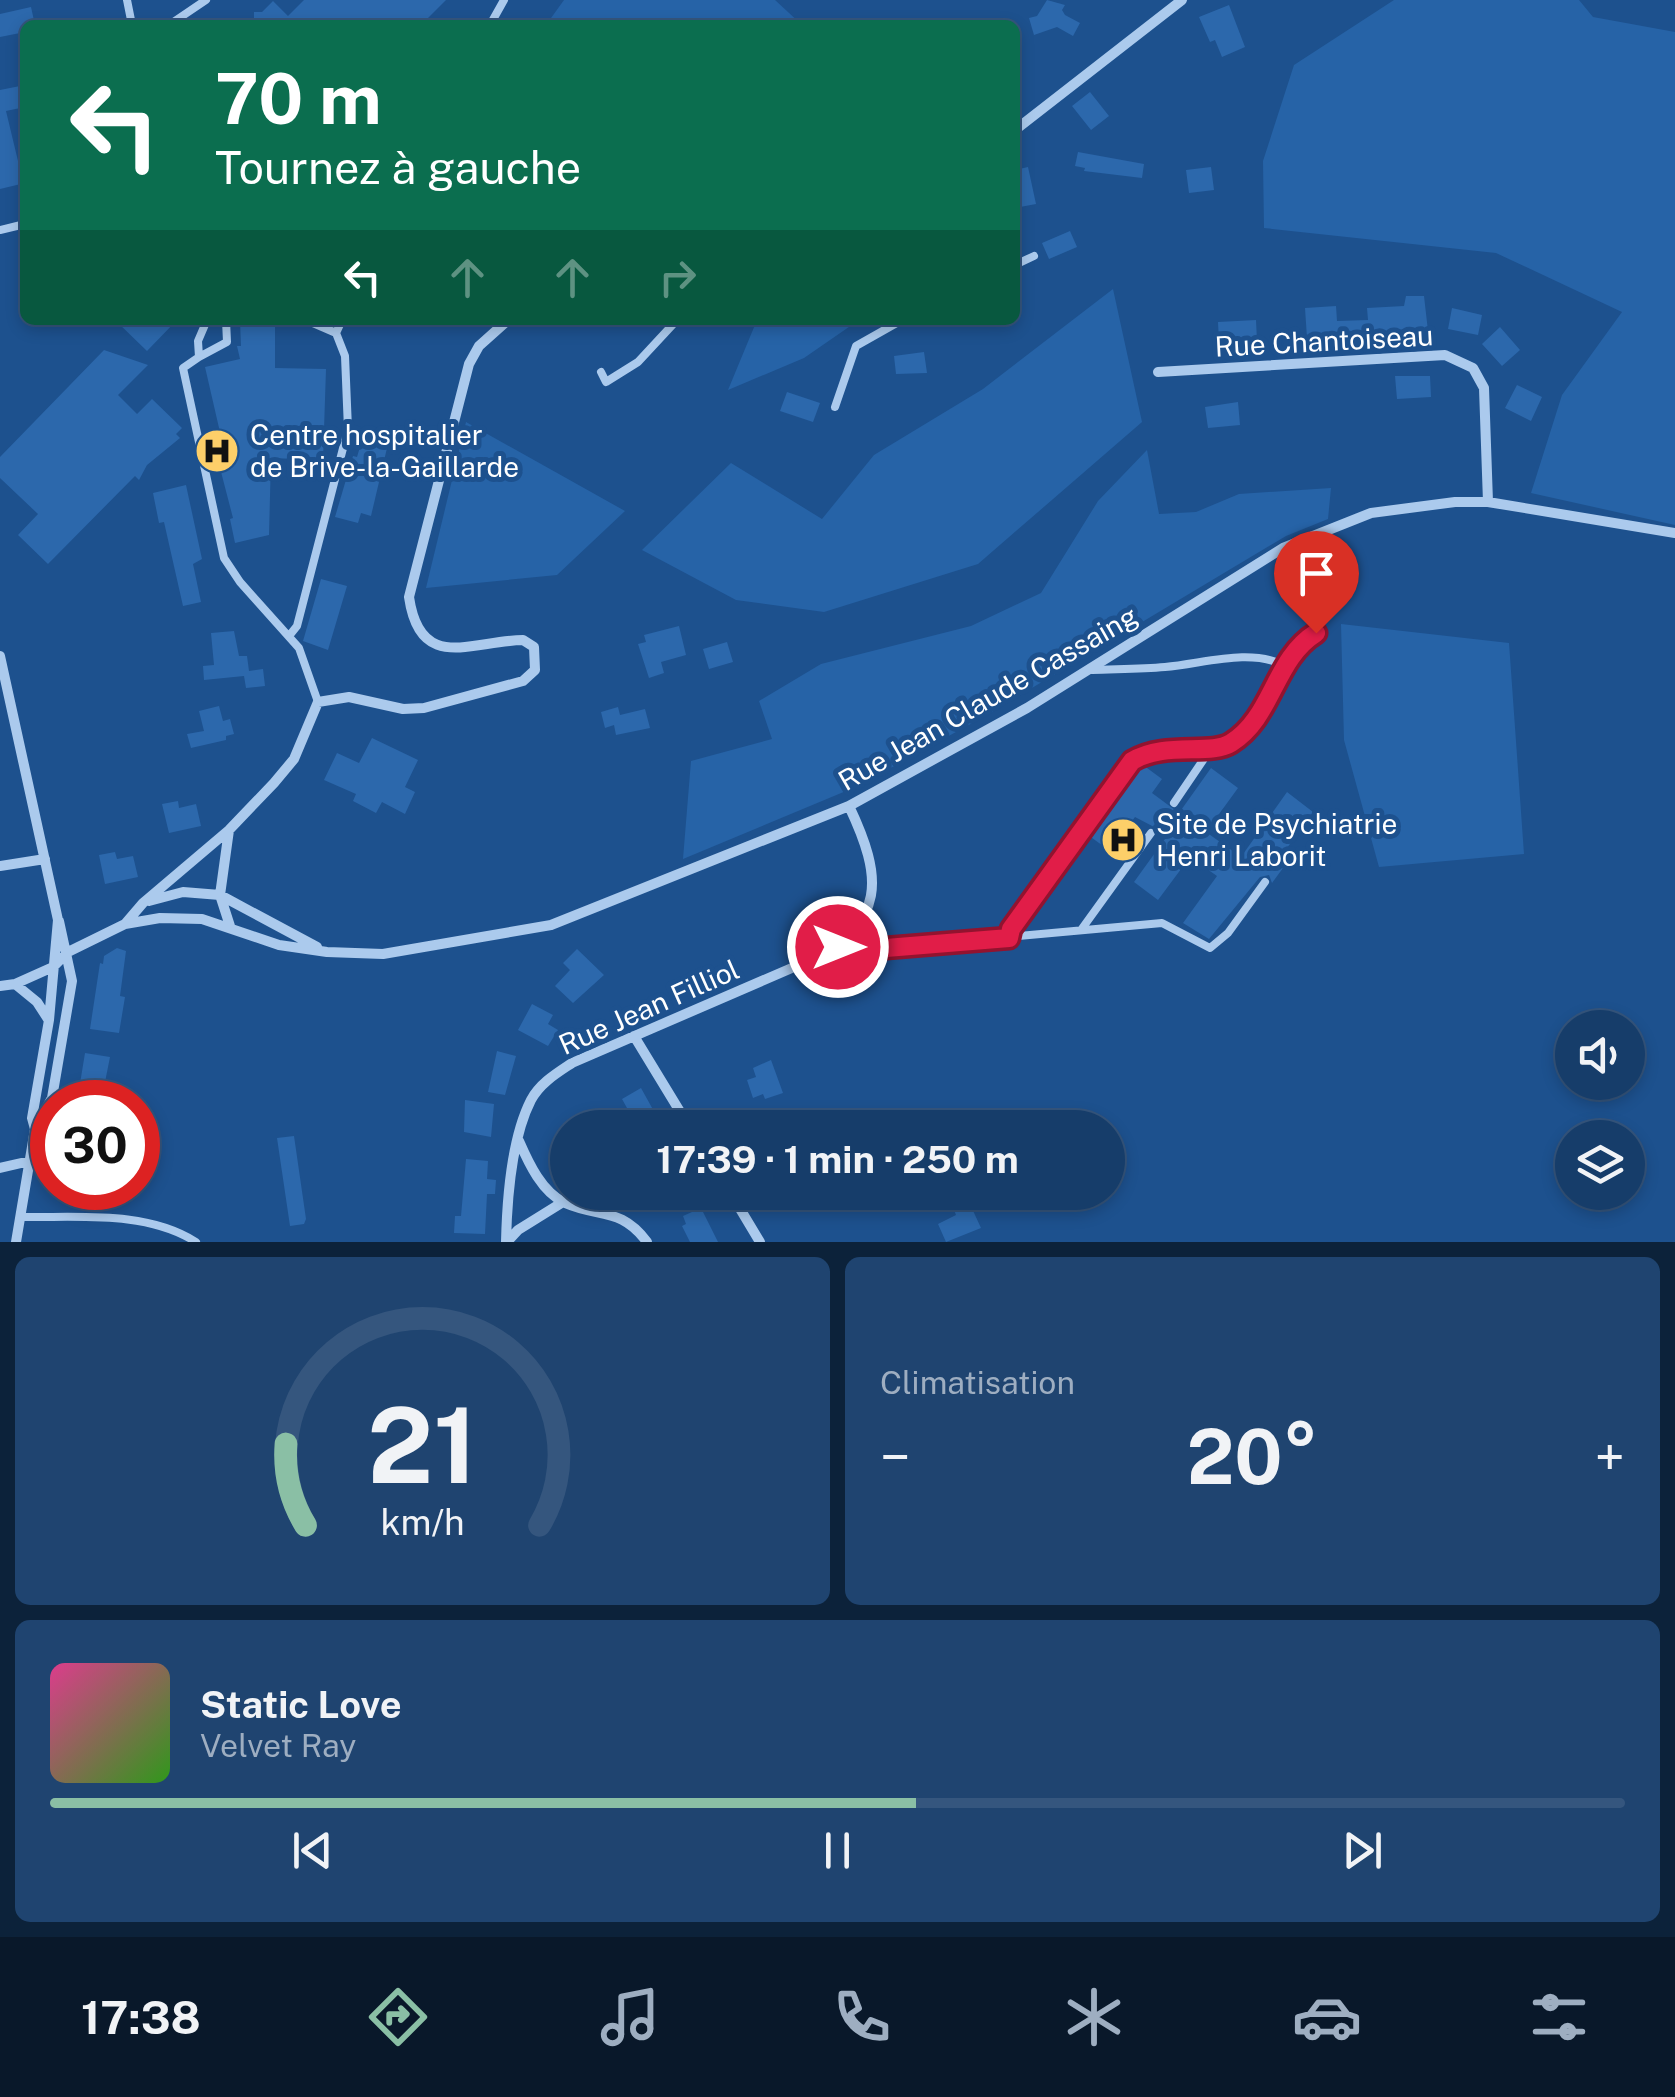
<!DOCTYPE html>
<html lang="fr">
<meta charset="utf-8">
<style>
body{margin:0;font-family:"Public Sans",sans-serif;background:#1f4470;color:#f1f3f6;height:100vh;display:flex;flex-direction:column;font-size:38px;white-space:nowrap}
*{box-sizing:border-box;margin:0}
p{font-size:32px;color:#9eaec1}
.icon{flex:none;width:55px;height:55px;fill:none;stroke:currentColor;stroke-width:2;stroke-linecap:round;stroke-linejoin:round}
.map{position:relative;height:1242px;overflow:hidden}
.side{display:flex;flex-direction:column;gap:15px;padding:15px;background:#0c223a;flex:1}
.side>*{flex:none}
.guide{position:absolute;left:20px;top:20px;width:1000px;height:305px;border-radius:15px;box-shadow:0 5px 15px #0003,0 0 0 2px #35567e;background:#0b6e4f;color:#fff;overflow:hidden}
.fabs{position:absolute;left:1555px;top:1010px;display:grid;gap:20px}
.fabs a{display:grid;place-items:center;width:90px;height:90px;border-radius:50%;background:#163d6a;box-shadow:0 5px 15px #0003,0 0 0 2px #35567e;font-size:50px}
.speed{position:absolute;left:30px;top:1080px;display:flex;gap:20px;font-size:50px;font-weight:700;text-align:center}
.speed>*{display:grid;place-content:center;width:130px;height:130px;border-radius:50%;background:#163d6a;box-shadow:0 5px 15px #0003,0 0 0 2px #35567e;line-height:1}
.speed .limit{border:15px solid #d22;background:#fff;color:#111}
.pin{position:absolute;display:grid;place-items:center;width:85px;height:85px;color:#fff;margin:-102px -42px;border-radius:50% 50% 50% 0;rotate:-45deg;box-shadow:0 0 10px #0007}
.pin .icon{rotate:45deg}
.me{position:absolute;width:110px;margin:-55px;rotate:90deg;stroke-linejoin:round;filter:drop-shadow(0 0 8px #0008)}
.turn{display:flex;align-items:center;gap:35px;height:210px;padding:0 30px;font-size:45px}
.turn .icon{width:130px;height:130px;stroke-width:2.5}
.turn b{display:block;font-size:70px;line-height:85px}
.lanes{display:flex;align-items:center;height:95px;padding:0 30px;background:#0003;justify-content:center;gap:50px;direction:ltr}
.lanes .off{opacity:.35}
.big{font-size:75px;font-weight:700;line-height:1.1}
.side .tile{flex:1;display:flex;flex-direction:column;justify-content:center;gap:15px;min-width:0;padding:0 35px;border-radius:15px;background:#1f4470}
.side .dial{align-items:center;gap:0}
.dial svg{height:260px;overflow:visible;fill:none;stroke:#35567e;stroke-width:7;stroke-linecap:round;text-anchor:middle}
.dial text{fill:#f1f3f6;stroke:none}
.song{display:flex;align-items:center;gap:30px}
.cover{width:120px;height:120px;border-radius:15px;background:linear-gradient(135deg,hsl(330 70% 55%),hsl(110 70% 35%))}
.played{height:10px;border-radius:5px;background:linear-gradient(90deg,#8abfa5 55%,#35567e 55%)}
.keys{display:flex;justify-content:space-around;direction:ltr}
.heat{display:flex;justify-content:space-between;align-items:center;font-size:55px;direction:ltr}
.side .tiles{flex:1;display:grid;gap:15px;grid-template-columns:1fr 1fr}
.tile:last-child{grid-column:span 2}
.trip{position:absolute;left:550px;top:1110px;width:575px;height:100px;border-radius:50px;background:#163d6a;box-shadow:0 5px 15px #0003,0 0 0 2px #35567e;font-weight:700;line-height:100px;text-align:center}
.tabs{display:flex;height:160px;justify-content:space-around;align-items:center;background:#09182a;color:#9eaec1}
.tabs .icon{width:70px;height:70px}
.tabs .selected{color:#8abfa5}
.tabs b{font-size:45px;color:#f1f3f6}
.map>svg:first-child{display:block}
</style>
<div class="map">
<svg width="1675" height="1242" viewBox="0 0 1675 1242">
<rect width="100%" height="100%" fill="#1d518e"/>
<!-- green -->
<path fill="#2663a7" d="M564,0H775L802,25H546Z
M1394,0H1579L1593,17L1675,32V525L1531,493L1562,395L1622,312L1496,253L1264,228L1263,161L1294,65Z
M1113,289L1142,422L978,564L824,612L736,600L642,550L731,463L822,519L874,455L983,389Z
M757,320H859L804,358L728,390Z
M466,422L625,511L557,575L426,588Z
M1147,450L1159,514L1196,512L1239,494L1331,488L1328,519L1286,536L985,716L858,786L683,859L691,761L772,739L759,701L821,664L971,626L1041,593L1098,501Z
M1341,624L1509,643L1524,854L1379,867L1344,740Z"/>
<!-- building -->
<path fill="#2c68ac" d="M304,0H446L421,25H254V12H262L273,1L288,16Z
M1047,0L1065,5L1062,10L1065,15L1080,23L1073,36L1057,27L1034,35L1029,18L1037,16Z
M1229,5L1245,47L1222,57L1215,40L1210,42L1199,17Z
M31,7L35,25H25V32L0,37V14Z
M25,85V107L6,111L18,161L25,160V183L0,189V90Z
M1090,92L1109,116L1091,130L1072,106Z
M1078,152L1144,164L1142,178L1084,171L1085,168L1075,166Z
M1028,167L1036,204L1015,208V170Z
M1211,167L1214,190L1189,193L1186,170Z
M1070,231L1077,247L1049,259L1042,243Z
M1406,296H1424L1428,331L1391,329V333L1307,338L1305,308L1336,306L1337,321L1368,320L1367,308L1404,306Z
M1452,308L1482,315L1478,335L1448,329Z
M115,320H177L147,351Z
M240,320H275V368L326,369L323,460L271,458L269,535L235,543L230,519L233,518L220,468L228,467L205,367L240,359L237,346H241Z
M1256,320L1257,341L1219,342L1218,322Z
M1500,327L1520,350L1502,366L1482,344Z
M104,350L148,365L118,395L137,414L152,399L182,428L176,434L180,438L147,465L139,480L135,476L48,564L18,535L38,514L0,478V457Z
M924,352L927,373L896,374L894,356Z
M1395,376H1430L1431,397L1397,399Z
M1517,385L1542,397L1531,421L1505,408Z
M787,392L820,403L813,422L780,411Z
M1238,402L1240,425L1208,428L1205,407Z
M362,440L387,448L371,516L361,513L358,523L335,517L353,456L357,457Z
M186,485L202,559L193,564L201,602L183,606L164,522L159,523L153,493Z
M321,579L347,586L328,650L303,641Z
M679,626L686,655L661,662L664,673L649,678L638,644L646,642L644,635Z
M234,631L239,656H247L249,671L263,669L265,686L246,688L244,676L204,680L203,666L214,665L211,633Z
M727,642L733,662L709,669L703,649Z
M219,706L223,721L230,719L234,734L226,736V740L191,748L187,734L204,731L199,711Z
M618,707L620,715L645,709L650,728L616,735L614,725L605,728L601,712Z
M372,738L418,760L405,787L415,792L405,814L382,802L376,813L353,801L356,794L324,780L337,753L359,763Z
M1143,765L1162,779L1152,793L1179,813L1211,768L1238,788L1206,832L1241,857L1287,792L1313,812L1287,848L1294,853L1272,883L1269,875L1260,877L1209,939L1183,923L1217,876L1190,857L1158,900L1134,882L1165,839L1156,828L1135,817L1110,851L1088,835Z
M178,801L179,808L196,804L201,826L169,833L162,804Z
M115,852L117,859L133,856L138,877L105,884L99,855Z
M117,948L126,951L120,996L125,997L119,1033L90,1029L100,963L103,964L104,956Z
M577,949L604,975L573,1003L555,986L570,970L563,963Z
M532,1004L553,1015L548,1024L558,1030L548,1046L518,1030Z
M497,1051L516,1056L505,1095L488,1092Z
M85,1053L110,1057L101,1102H77Z
M771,1060L783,1093L765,1099L763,1094L753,1098L747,1080L756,1077L753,1068Z
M641,1088L656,1115L637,1126L622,1099Z
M465,1100L494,1104L491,1137L464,1132Z
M294,1136L306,1219L304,1224L290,1226L277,1138Z
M466,1159L488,1161L487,1179L496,1180L495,1194H487L485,1234L454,1233L455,1216H461Z
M969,1202L981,1228L946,1242L938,1224L956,1215L954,1210Z
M701,1208L718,1242H690L682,1226L686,1224L683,1216Z"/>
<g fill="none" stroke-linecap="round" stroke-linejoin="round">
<!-- lane -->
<path stroke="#abcaed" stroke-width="8" d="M127,0L132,25
M169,25L206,0
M490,25L504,0
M0,230L25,224
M1015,265L1034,256
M207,320L198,341L199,357L227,342L226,320
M306,320L336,333
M199,357L183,368L224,558L240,582L299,648L318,702
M601,372L606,382L638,362L677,320
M835,407L856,346L902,320
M289,636L297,626L348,429L345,356L336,333L342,320
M1092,670C1116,669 1141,669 1165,667C1203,664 1248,648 1284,665
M1174,803L1212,747
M1081,930L1151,833
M1009,937L1011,929L1133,761C1165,741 1210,756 1231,743C1273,717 1274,659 1316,633
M845,939L886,948L1162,923L1210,948L1228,933L1265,882
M20,1217C78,1218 146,1210 196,1242"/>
<!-- street -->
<path stroke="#abcaed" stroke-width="10" d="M1015,130L1182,0
M1158,372L1445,355L1473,368L1484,388L1488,502
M0,656L58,920L49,1020L32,1118L35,1129L16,1242
M229,830L220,895L230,926
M0,866L45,859
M149,901L183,892L220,895L317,947
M125,924L160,918L202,919L279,945L327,952L383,954L551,925L849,806L1027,708L1283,548L1371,513L1455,502H1488L1675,533
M15,984L37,1002L48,1019
M0,986L15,984L53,967L68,952L125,924L143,903L229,830L274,783L294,759L318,702L349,697L403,709L424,708L523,681L535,670L534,647L523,640C471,641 420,673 409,597L469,364L479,346L508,320
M634,1036L690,1128
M35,1129L52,1098L72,981L59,921
M519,1141C529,1164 542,1192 565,1203C599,1218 621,1207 647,1242
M0,1168L30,1161
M730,1192L760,1242
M506,1242C507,1199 511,1139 531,1100C540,1083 557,1073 572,1063L808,961C887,922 883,878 849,806
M507,1242L518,1230L563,1202"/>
</g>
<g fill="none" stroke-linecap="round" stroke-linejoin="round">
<defs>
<path id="route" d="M838,947L845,939L886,948L1009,938L1011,929L1132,761C1165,741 1210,756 1231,743C1273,717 1274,659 1316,633"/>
</defs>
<!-- route casing -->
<use href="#route" stroke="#92132f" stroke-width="25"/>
<!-- route -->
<use href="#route" stroke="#e11d48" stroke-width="18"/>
</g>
<!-- icons -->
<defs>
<symbol id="hospital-disc" viewBox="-11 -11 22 22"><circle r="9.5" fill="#fdcf69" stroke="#1d518e"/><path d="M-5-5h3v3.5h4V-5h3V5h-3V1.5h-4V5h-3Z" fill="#111"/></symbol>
</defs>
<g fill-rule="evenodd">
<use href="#hospital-disc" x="192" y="426" width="50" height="50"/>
<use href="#hospital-disc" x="1098" y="815" width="50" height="50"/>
</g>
<g text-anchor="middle" stroke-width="10" stroke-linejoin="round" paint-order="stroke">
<!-- street labels -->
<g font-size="28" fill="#fff" stroke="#1d518e">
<text transform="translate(1324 341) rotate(-3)" y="10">Rue Chantoiseau</text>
<text transform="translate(988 698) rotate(-30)" y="10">Rue Jean Claude Cassaing</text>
<text transform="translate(649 1007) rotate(-24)" y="10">Rue Jean Filliol</text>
</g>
<!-- poi labels -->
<g font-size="28" fill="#fff" stroke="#1d518e" text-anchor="start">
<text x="250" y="445">Centre hospitalier<tspan x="250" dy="32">de Brive-la-Gaillarde</tspan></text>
<text x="1156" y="834">Site de Psychiatrie<tspan x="1156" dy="32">Henri Laborit</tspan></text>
</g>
</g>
</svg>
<div class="fabs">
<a><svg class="icon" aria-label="sound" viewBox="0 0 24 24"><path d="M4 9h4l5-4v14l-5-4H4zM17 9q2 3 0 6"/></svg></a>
<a><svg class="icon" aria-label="layers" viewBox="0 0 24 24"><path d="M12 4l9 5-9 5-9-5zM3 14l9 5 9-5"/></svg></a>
</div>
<div class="speed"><div class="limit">30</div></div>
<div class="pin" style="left:1316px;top:633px;background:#d93025"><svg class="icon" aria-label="arrive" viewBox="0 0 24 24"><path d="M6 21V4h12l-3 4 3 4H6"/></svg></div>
<svg class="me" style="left:838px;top:947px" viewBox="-20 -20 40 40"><circle r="17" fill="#e11d48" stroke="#fff" stroke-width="3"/><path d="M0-11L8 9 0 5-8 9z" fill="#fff"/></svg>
<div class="trip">17:39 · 1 min · 250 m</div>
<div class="guide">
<div class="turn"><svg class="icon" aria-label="left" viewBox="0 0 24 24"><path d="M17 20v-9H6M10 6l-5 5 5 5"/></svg><div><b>70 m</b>Tournez à gauche</div></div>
<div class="lanes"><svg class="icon" aria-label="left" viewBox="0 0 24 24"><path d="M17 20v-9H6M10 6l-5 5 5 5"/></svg><svg class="icon off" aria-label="ahead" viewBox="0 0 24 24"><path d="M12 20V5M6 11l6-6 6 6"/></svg><svg class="icon off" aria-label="ahead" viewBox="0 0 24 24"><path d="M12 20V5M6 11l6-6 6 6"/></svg><svg class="icon off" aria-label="right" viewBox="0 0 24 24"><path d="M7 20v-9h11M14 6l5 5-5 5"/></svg></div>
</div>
</div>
<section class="side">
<div class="tiles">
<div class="tile dial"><svg viewBox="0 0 100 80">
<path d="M14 69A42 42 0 1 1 86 69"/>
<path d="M14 69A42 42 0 0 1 8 44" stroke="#8abfa5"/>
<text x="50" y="56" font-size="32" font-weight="700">21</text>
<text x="50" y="72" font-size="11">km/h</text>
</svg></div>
<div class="tile"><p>Climatisation</p>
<div class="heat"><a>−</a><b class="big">20°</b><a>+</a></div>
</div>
<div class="tile">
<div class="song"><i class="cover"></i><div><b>Static Love</b><p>Velvet Ray</p></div></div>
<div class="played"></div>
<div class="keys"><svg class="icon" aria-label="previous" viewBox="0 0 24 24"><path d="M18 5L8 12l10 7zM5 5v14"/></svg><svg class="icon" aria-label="pause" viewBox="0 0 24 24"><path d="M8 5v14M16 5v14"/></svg><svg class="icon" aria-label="next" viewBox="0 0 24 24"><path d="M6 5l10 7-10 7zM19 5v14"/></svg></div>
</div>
</div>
</section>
<nav class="tabs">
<b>17:38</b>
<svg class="icon selected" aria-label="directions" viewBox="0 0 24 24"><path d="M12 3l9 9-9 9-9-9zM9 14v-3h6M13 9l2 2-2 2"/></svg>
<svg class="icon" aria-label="music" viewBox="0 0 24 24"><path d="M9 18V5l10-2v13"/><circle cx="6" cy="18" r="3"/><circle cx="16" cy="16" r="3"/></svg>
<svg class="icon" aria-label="phone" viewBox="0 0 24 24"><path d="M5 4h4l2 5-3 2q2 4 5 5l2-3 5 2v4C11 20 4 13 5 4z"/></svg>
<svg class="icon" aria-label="climate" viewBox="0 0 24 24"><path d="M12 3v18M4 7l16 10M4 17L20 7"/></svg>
<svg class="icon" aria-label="car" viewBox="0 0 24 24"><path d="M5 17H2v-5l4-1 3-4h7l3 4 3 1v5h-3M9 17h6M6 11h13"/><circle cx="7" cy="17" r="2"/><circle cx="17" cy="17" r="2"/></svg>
<svg class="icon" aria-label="filters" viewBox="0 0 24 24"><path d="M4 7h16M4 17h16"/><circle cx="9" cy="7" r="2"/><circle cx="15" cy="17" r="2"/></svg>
</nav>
